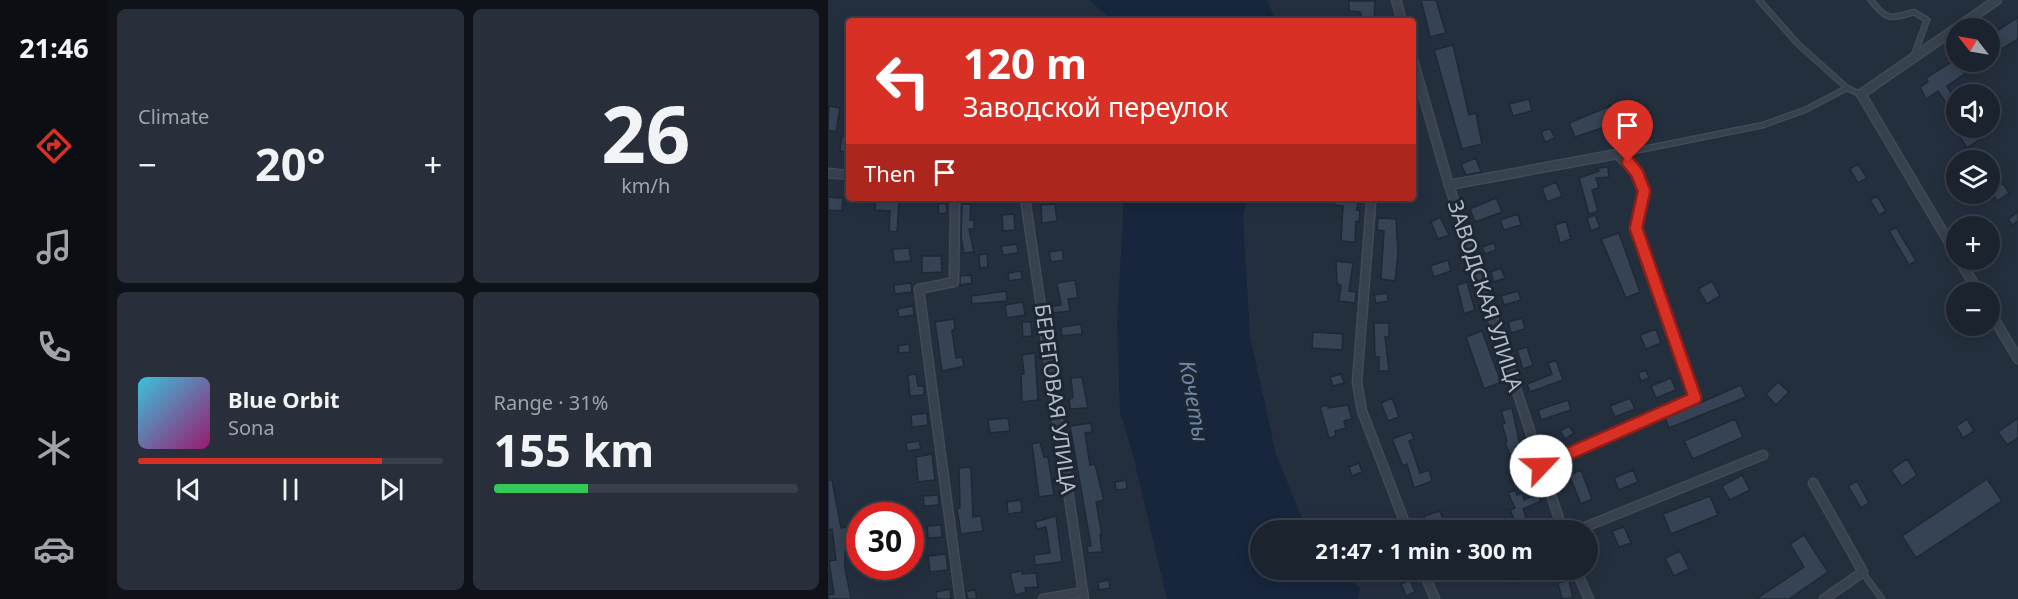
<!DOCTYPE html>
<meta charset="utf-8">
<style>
body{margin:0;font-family:"Noto Sans",sans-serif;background:#282f3a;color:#f1f3f6;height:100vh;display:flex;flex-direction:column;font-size:22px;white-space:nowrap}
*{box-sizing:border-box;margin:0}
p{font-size:20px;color:#a0a4aa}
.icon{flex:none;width:33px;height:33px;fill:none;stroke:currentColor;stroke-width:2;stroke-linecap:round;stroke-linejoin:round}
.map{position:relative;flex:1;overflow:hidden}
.drawer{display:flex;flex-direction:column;gap:9px;padding:9px;background:#0f1319;width:720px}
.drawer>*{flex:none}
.banner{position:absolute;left:18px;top:18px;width:570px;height:183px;border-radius:6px;box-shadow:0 3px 15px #0003,0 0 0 2px #39404a;background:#d93025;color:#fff;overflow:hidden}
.needle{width:39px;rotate:301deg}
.buttons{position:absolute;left:1118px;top:18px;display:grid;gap:12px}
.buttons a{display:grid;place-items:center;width:54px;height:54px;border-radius:50%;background:#1b232e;box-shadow:0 3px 15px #0003,0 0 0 2px #39404a;font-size:30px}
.speed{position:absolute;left:18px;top:502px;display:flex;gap:12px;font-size:30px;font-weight:700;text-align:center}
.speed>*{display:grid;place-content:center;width:78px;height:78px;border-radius:50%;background:#1b232e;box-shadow:0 3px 15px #0003,0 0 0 2px #39404a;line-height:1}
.speed .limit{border:9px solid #d22;background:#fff;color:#111}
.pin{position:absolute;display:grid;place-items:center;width:51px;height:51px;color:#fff;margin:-62px -26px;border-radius:50% 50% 50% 0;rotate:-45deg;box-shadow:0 0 6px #0007}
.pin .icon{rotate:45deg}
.me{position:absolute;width:66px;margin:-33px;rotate:66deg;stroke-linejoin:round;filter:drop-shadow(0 0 4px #0008)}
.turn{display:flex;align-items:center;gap:21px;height:126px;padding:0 18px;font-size:27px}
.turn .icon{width:78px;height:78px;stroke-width:2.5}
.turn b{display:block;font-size:42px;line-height:51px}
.then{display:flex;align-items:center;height:57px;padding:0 18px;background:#0003;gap:12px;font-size:22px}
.big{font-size:45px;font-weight:700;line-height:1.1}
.drawer .tile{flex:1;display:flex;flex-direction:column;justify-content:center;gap:9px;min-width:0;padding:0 21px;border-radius:9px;background:#282f3a}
.drawer .dial{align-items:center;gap:0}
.dial b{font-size:78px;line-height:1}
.song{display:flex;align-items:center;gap:18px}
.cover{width:72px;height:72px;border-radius:9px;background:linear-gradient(135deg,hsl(190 70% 55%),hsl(320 70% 35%))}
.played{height:6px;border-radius:3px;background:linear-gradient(90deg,#d93025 80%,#39404a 80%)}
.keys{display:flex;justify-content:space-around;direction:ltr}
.heat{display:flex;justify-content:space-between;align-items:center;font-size:33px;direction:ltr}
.charge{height:9px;border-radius:4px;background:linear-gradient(90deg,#34c759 31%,#39404a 0)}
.drawer .tiles{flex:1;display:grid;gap:9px;grid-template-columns:repeat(2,1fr)}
.trip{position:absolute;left:422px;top:520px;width:348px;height:60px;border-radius:30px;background:#1b232e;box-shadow:0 3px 15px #0003,0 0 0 2px #39404a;font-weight:700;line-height:60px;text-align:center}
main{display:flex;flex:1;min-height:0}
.dock{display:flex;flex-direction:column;width:108px;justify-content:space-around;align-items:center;background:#0b0e12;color:#a0a4aa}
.dock .icon{width:42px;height:42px}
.dock .selected{color:#d93025}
.dock b{font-size:27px;color:#f1f3f6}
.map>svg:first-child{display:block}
</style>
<main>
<nav class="dock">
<b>21:46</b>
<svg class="icon selected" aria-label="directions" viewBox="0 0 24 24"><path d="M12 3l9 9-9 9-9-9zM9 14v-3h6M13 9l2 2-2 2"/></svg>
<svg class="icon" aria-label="music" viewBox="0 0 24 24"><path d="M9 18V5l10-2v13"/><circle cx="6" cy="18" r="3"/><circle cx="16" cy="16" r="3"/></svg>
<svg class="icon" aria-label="phone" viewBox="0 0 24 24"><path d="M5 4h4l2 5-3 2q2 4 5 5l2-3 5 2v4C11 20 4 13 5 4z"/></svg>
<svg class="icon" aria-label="climate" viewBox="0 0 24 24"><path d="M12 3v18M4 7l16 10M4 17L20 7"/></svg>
<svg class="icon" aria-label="car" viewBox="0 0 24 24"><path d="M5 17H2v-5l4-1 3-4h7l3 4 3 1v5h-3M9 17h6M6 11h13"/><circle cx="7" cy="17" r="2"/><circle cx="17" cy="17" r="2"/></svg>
</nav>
<section class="drawer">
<div class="tiles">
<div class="tile"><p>Climate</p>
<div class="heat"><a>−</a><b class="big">20°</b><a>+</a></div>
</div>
<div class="tile dial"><b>26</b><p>km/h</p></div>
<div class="tile">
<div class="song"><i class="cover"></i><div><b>Blue Orbit</b><p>Sona</p></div></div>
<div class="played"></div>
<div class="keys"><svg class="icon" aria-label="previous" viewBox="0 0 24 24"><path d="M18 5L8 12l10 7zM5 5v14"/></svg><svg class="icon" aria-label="pause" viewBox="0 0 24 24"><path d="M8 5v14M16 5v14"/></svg><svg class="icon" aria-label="next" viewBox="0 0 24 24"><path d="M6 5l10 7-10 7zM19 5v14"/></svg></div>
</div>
<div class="tile"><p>Range · 31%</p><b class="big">155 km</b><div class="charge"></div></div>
</div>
</section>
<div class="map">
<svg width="1190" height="599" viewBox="0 0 1190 599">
<rect width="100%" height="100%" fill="#242f3e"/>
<!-- water -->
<path fill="#17263c" d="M261,0H439L448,21H286Z
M296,198H420L415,215L422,336L448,454L479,531H432V570H510L532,588L530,599H339L305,455L292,412L289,324Z"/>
<!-- building -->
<path fill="#364354" stroke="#1f2835" stroke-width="1.5" d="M593,0H608L618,33L602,37Z
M521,1H547L546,21H535L532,12L521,11Z
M1190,17V39L1174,49L1164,34Z
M625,45L641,115L648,113L654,144L634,149L606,50Z
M1128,59L1148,62L1135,70L1137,74L1119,86L1128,103L1121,107L1110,91L1098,99L1092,87L1100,82L1098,78Z
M701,99L704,111L685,116L681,104Z
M1,106L12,108L8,132L0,130Z
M782,106L789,123L747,137L741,123Z
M722,128L727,138L717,142L713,132Z
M1140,128H1150L1156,137L1139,148L1130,134Z
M14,136L21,137L20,153L12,151Z
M648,158L653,172L638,175L633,164Z
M1030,164L1039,178L1030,183L1022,169Z
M780,167L781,177L768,178L771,188L764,190L770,211L761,214L751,178L771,171L770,168Z
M728,182L734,196L719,202L714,188Z
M1175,183L1181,193L1169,201L1163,190Z
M1049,196L1058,211L1051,215L1042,200Z
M0,197L15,198L14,211L0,210Z
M48,198L71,201L69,232L61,231L62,211L47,210Z
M507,198L530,199L529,210L532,211L531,222L528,221L527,242L513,241L515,206L506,205Z
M668,198L674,212L647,222L642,209Z
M118,203L119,213L111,214L110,204Z
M134,204H143L142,220H146V229H141L146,252L136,253L133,237Z
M227,204L229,221L214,223L213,205Z
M1190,212V221L1184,225L1180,219Z
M186,214L187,230L175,231L174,215Z
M690,214L693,225L676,230L672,220Z
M767,215L772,227L763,231L759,218Z
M612,217L621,235L610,239L603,222Z
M550,218L568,219L570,254L567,281L553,279L556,231L549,230Z
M738,221L743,239L732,243L727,225Z
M1068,227L1088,261L1081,265L1061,231Z
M791,233L812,292L798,298L773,239Z
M666,243L668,250L657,254L654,247Z
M189,244L190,253L175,255L173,246Z
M81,248L83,261L66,262L65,249Z
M234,250L236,260L223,262L221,252Z
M159,254L160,267L152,268L151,255Z
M94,256H113L114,272L94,273Z
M620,260L623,271L606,277L602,266Z
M508,261L525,263L521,291L528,292L527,303L511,301L513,285L509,284Z
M673,268L677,278L666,282L663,272Z
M193,271L194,279L181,281L180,273Z
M143,275L144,283L132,285V276Z
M247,280L250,298L240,299L242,311L225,313L224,306L233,305L229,283Z
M884,281L892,296L879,304L870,289Z
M639,282L647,310L636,314L629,285Z
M83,283L84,292L67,294L66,285Z
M178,291L179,301L144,304L143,296Z
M690,291L693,300L676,305L673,296Z
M559,293L560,301L548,303L546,295Z
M195,302L197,315L179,318L177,305Z
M85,306L86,315L71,317L69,309Z
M694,318L697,329L683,333L680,322Z
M126,319L127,329L124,330L128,358L134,357L136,366L114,371L107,322Z
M194,322H203L204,336L195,337Z
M546,323H561V337H557L561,371H551V357H547Z
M253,324L254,334L234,336L233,327Z
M828,329L833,343L818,349L812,335Z
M654,331L673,382L656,389L638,337Z
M485,332L515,334L514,350L484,348Z
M81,344L82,352L71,353L70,346Z
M699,347L705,365L695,369L689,350Z
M207,353L210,400L194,402L193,374H196L194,355Z
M728,360L735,380L702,392L699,384L724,374L720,363Z
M818,370L821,378L813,381L810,373Z
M88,374L90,386H96V395L82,396L80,375Z
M513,374L516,383L505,386L502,377Z
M254,377L260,408L242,409L241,399L245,398L243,378Z
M843,378L848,390L828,398L823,386Z
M950,382L961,392L948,405L938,394Z
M913,385L918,397L841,428L837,418Z
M564,398L571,417L560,421L553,403Z
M802,398L807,409L787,417L782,406Z
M740,400L743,410L713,420L710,410Z
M500,405V408L520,405L524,419L516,421L518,428L507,431L508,436L501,438L492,407Z
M684,408L692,445L688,446L696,470L703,467L706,476L692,482L677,442L679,441L674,424L677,423L673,411Z
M99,413L100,425L84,427L83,415Z
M180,418L182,431L162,433L160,420Z
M1190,418V438L1179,445L1170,432Z
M907,419L915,437L865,459L856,441Z
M1139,419L1146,431L1135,438L1128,426Z
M263,423L264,432L257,433L262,465L267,464L276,500L268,502L274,535H272L274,552L260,553L259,546H263L242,426Z
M741,426L746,433L737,439L732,431Z
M583,432L586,439L581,441L592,473L601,470L604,481L586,488L579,464L575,466L564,439Z
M91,441L93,449L79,451L78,443Z
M212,442L216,457H220L226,495L211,497L204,444Z
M104,454L107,480L90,482L88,457Z
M1079,459L1089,475L1074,486L1063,470Z
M531,463L534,472L524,476L521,467Z
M143,467L145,517L153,516L155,531L133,534L129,509L132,508L131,468Z
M753,470L764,499L753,504L741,475Z
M805,470L810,482L791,490L786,478Z
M914,475L922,490L902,500L894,486Z
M1159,479L1174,501L1088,558L1074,536Z
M0,480H4L13,528L21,527L24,550L17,551V568L23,599H0V595L6,594L1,561L8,560L4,529L0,530Z
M298,480L299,489L288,490L287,482Z
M1029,481L1041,503L1033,508L1020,486Z
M687,490L689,495L694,493L696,500L710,494L713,501L695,509L699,520L688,524L682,510L687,508L680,493Z
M110,495L111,505L96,506L95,496Z
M882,496L890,515L843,534L835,514Z
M193,500L194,512L180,514L179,502Z
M612,511L616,522L620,521L622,528L609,531L606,521L598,523L596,516Z
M228,516L234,562L207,565L206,555L222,553L218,527L209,529L207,522Z
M556,519L559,528L548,531L546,522Z
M113,525L114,537L100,538L99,526Z
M796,527L803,543L791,547L784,531Z
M976,535L1000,572L961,599H928L976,567L962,544Z
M852,551L861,569L846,576L837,558Z
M118,554L120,570L102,572L100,556Z
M696,570L699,577L683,584L680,576Z
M194,571V574L208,573L210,587L197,588L198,592L187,595L182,573Z
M281,580L282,588L271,590L270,582Z
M582,580L587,592L578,596L573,584Z
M741,580L745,598L734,599L730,583Z
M122,589L123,599H109L108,592Z
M147,589L149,599H140L138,592Z"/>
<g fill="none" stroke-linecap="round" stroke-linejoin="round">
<defs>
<path id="lane" d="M931,0L970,44L1019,88
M1043,0C1058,21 1063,19 1086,12L1099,20L1086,55
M791,154L935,125L977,110L1019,88L1032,94
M1035,573L1054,599"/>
<path id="street" d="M568,0L574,21
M585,60L621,185L735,531
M0,173L21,175
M621,185L789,154L809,173L816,191L808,228L867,398L713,466
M127,198L126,282L91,289L132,599
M197,198L256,599
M543,204L529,382L534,411L580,531
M1128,254L1033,94L1169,0
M1131,260L1151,292
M1161,310L1190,359
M985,483L1035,572L996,599
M747,531L935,455
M595,570L607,599
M748,570L761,599
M215,599L255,592"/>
</defs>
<!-- lane casing -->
<use href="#lane" stroke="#414a57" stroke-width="7"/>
<!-- street casing -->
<use href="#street" stroke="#414a57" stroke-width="11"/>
<!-- lane -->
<use href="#lane" stroke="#38414e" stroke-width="4"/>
<!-- street -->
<use href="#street" stroke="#38414e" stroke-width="8"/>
</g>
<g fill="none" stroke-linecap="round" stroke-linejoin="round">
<defs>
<path id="route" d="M713,466L867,398L808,228L816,191L809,173L800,162"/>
</defs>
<!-- route casing -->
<use href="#route" stroke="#8d1f18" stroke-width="15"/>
<!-- route -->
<use href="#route" stroke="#d93025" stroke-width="10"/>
</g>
<g text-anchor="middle" stroke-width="6" stroke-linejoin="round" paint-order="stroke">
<!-- street labels -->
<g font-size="21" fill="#b4bcc9" stroke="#1d2633">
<text transform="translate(657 296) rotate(72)" y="7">ЗАВОДСКАЯ УЛИЦА</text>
<text transform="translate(227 399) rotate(82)" y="7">БЕРЕГОВАЯ УЛИЦА</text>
</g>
<!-- water labels -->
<g font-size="22" font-style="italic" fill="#6d86a8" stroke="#1d2633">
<text transform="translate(366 401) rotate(80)" y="8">Кочеты</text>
</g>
</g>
</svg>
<div class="buttons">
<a><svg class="needle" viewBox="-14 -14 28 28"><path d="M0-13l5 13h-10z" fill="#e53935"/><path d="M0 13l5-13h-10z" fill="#a0a4aa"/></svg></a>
<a><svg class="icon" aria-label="sound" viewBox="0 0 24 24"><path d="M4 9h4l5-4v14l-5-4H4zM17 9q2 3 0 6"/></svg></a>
<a><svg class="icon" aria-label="layers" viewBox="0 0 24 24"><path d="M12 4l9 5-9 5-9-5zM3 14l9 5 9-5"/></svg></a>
<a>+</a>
<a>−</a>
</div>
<div class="speed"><div class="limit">30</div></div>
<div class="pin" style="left:800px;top:162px;background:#d93025"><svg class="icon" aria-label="arrive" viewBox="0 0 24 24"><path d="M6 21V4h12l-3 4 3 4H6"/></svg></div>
<svg class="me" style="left:713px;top:466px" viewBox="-20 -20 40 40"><circle r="19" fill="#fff"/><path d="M0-13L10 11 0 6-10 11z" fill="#d93025"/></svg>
<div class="trip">21:47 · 1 min · 300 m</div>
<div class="banner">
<div class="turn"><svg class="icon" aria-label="left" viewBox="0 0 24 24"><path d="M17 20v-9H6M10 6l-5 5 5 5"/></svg><div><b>120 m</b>Заводской переулок</div></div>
<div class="then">Then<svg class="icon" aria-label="arrive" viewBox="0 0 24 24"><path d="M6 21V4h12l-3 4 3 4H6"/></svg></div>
</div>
</div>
</main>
